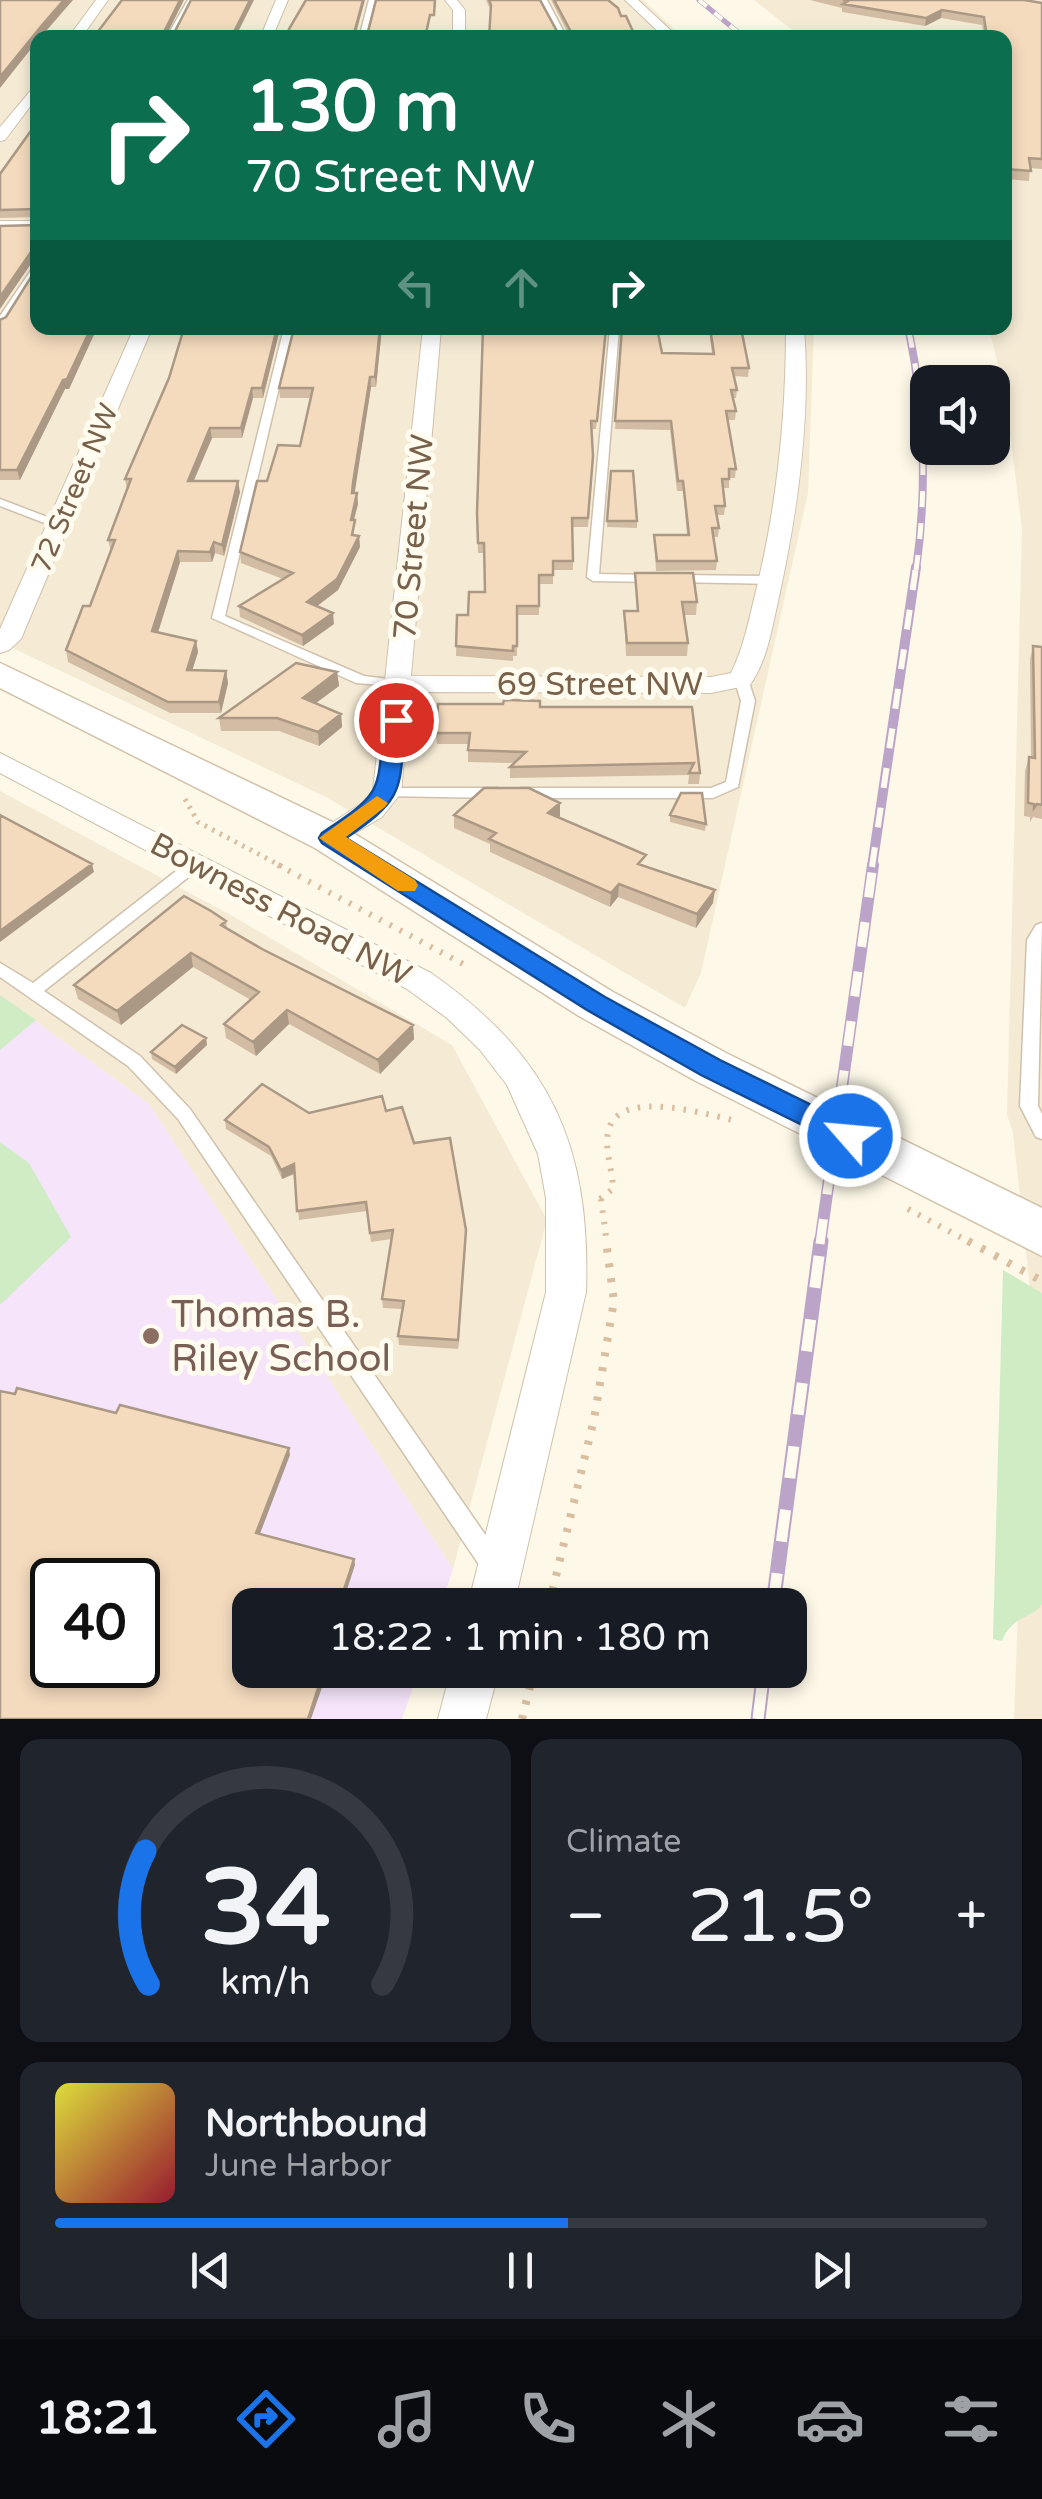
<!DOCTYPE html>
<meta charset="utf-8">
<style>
body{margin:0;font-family:"Varela Round",sans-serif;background:#20242c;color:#f1f3f6;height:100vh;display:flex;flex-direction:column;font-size:38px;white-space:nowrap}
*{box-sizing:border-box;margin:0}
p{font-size:32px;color:#9ea1a6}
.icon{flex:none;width:55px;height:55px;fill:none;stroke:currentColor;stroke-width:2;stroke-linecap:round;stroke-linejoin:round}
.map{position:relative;height:1719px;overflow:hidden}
.sheet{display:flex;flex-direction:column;gap:20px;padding:20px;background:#0d0f14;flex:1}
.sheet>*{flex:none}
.guide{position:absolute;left:30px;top:30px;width:982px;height:305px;border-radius:20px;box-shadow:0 5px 15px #0003;background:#0b6e4f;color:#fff;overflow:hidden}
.fabs{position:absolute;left:910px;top:365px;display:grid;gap:20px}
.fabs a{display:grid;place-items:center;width:100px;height:100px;border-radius:20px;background:#171b24;box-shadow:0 5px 15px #0003;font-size:50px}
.speed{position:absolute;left:30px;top:1558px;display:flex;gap:20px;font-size:50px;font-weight:700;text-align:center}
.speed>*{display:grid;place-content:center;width:130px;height:130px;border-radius:50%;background:#171b24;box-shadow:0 5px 15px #0003;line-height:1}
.speed .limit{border:5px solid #111;border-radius:15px;background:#fff;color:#111}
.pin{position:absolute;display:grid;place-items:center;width:85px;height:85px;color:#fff;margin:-42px;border:5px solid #fff;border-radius:50%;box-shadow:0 2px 10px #0007}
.me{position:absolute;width:110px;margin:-55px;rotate:297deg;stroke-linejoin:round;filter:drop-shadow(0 0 8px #0008)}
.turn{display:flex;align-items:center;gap:35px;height:210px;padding:0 50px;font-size:45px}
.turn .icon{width:130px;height:130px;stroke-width:2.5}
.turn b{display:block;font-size:70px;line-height:85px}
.lanes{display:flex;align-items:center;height:95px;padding:0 50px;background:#0003;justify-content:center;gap:50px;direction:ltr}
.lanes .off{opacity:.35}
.big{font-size:75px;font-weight:600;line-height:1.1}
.sheet .widget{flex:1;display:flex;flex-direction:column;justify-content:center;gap:15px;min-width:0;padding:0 35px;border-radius:20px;background:#20242c}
.sheet .dial{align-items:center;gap:0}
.dial svg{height:260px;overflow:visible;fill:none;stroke:#363941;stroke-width:7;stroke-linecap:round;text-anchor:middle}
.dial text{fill:#f1f3f6;stroke:none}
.song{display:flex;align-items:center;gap:30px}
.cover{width:120px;height:120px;border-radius:15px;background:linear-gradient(135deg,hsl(60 70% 55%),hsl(350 70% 35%))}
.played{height:10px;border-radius:5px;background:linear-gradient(90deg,#1a73e8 55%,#363941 55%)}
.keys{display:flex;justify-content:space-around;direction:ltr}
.heat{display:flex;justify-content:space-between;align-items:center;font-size:55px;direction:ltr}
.sheet .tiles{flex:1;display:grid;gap:20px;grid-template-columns:1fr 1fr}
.widget:last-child{grid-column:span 2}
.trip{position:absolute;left:232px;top:1588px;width:575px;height:100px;border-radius:20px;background:#171b24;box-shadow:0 5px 15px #0003;font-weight:600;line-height:100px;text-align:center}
.menu{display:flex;height:160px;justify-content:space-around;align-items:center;background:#090b0e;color:#9ea1a6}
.menu .icon{width:70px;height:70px}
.menu .on{color:#1a73e8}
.menu b{font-size:45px;color:#f1f3f6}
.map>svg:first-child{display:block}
</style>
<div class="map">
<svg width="1042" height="1719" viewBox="0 0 1042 1719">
<rect width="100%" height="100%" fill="#fdf8e7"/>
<!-- residential -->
<path fill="#f5ebd5" d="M0,0H643L683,37L38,38V328H814L808,493L701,973L685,1008L326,797L0,642Z
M754,0H1042V1719H1014L1030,1289L1013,1133L1007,1115L1022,529L1005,394L989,328H1005V38L801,37Z
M0,791L236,918L452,1045L547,1220L453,1569L149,1104L0,995Z"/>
<!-- education -->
<path fill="#f5e4fa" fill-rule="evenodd" d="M0,995L149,1104L453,1569L441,1605H250V1670H419L402,1719H0ZM52,1580H138V1665H52Z"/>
<!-- green -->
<path fill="#cfecc4" d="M0,995L36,1020L0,1050Z
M0,1142L29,1163L71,1237L0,1305Z
M1003,1270L1042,1293V1604C1034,1618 1012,1615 1002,1641L993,1639Z"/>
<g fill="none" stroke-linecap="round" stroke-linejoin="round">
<defs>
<path id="lane" d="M188,0H194L172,38H166Z
M369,0H375L365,38H359Z
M541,0H547L567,38H561Z
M38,260V270L5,324L0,327V316Z
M284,328H293L225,616L364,676L405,681L407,684L405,687L356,683L212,618Z
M610,328H619L599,574L658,575L660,578L654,582L593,581L587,577Z
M0,499L63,523L65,525L63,527H55L0,506Z
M677,575L771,576L777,580L771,584L673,582L671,579Z
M741,675L748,679L755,701L738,787L713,798H521L514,793L521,788H711L726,782L741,701L734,679Z
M387,788H498L505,793L498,798L382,796L380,793Z
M195,859L203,864L200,868L44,991L140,1056L190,1109L500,1556L503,1564L500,1572L492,1575L484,1572L178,1119L128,1066L0,977V963L33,983L190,860Z
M1042,923L1038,1106L1042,1114V1139L1036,1137L1020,1106L1027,940L1036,925Z"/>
<path id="street" d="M96,0H108L81,38H68Z
M276,0H288L272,38H260Z
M445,0H457L465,10V38H453V10Z
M625,0H638L679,38H665Z
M38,82V96L5,140L0,141V127Z
M0,221H38V231H0Z
M134,328H152L21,639L9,650L0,653V629Z
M423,328H441L411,676L711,677L731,673C744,647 749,619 756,591C777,505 786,417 786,328H804C811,417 798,509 779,597C772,627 768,659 750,685L711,693L410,692L401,793L382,817L330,848L320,845L315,838L320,831L362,803L373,791Z
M0,753L431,973C551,1057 591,1146 586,1292L514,1605H468L546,1292V1198L538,1154L507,1085L480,1050L447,1018L407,989L0,773Z
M451,1670H499L486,1719H438Z"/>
<path id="secondary" d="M0,663L345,828L613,992L728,1054L1042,1208V1256L694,1080L579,1016L315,848L0,688Z"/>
</defs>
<!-- lane casing -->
<use href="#lane" stroke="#d0c1ac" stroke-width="3"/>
<!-- street casing -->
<use href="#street" stroke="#d0c1ac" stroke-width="2"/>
<!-- secondary casing -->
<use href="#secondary" stroke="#d3c2a9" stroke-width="3"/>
<!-- path-far2 -->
<path stroke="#d9bea0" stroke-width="5" stroke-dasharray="2.5 6" stroke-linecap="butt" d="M185,799L198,822L283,867"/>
<!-- path-far1 -->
<path stroke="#d9bea0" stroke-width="6" stroke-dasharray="2.5 9" stroke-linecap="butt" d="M278,865L465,965
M600,1199L613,1189C613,1169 602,1144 610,1126C625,1089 708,1115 737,1121
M601,1199L607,1244
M908,1209L973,1244"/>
<!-- path -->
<path stroke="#d9bea0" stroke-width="8" stroke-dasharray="4 11" stroke-linecap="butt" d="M968,1241L1042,1281
M549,1605L594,1419L614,1301L606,1241
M522,1719L534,1670"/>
<!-- lane -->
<use href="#lane" fill="#fff" fill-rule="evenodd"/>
<!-- street -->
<use href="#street" fill="#fff" fill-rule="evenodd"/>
<!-- secondary -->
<use href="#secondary" fill="#fff" fill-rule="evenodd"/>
<defs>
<path id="rail-far4" d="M699,0L745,38
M908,328L909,334"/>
<path id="rail-far3" d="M909,332C925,407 927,493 916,570"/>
<path id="rail-far2" d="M872,867L916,567"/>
<path id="rail-far1" d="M820,1244L873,865"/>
<path id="rail" d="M773,1605L821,1241
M758,1719L764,1670"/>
</defs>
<!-- rail-far4 casing -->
<use href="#rail-far4" stroke="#bca4c8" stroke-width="5"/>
<!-- rail-far3 casing -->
<use href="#rail-far3" stroke="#bca4c8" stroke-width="8"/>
<!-- rail-far2 casing -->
<use href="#rail-far2" stroke="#bca4c8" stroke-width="10"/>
<!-- rail-far1 casing -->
<use href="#rail-far1" stroke="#bca4c8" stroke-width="12"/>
<!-- rail casing -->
<use href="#rail" stroke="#bca4c8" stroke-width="15"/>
<!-- rail-far4 -->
<use href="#rail-far4" stroke="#fffbee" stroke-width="4" stroke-dasharray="10" stroke-linecap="butt"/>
<!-- rail-far3 -->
<use href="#rail-far3" stroke="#fffbee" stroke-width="5" stroke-dasharray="16" stroke-linecap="butt"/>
<!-- rail-far2 -->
<use href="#rail-far2" stroke="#fffbee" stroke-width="6" stroke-dasharray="20" stroke-linecap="butt"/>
<!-- rail-far1 -->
<use href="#rail-far1" stroke="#fffbee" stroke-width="9" stroke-dasharray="25" stroke-linecap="butt"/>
<!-- rail -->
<use href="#rail" stroke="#fffbee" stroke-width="11" stroke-dasharray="32" stroke-linecap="butt"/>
</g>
<!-- wall -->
<path fill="#d2bca3" d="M486,0H540L558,33L569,35L551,0H608L636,38H489L491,11Z
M810,0H1024L1042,3V169L1030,168L1029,181L1005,179V38H984L982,25L941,18L925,26L842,12V8Z
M38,121V217L0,218V174Z
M0,320L38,328H97L69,389H65L20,480H0Z
M184,328H278L279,333L263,398H253L242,438H212L194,481L240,492L224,556L215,553L212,562H180L158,632L196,641L198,652L192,670L226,671L228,683L221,713H170L68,662L66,650L90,606L111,551L108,540L127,490L125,479L169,378Z
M294,328H382L376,387H371L354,493H357L358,504L354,520V536H359L360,547L338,590L317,606L334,624L303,646L240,617L239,606L283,579L241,563L240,552L267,481L300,446L310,398H280L279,388Z
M606,328L596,429H592L593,465L588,527H572L573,570H553V584H539V615H517V656H513V661L456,656L457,615H468L485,592L484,553H478L477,513Z
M622,328L662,353L712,354L709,328L749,368L748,377L734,376L737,390L736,398H733L736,411L735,420H728L736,469L735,478H729V488H723L725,506L724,515H717L719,528L718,537H713L717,561L716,570L656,571L654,535H687L683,491H677L670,430L615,429Z
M611,471L637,521V528L607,527Z
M635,573L697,602L696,615H684L688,643L687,656H626L624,611H637Z
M1033,646L1042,647V819L1033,817L1030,822V817L1024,816L1025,771L1029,757L1031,758L1030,659Z
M337,672L339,686L315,703L341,714L342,727L319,746L279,731H221L219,718Z
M540,707H692L700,773L699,784H688L689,775L510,778V767L514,763L468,762V744H437L436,733Z
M454,815L560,816L558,818L713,903L696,928L618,897L610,907L490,852V844L454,828Z
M670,815L706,824L705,831L670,822Z
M226,921L227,928L262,949L413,1025L414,1039L380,1074L289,1024L256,1056L226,1038L224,1024L251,1000L193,967L121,1025L78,999L74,985Z
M206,1038L207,1045L176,1074L152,1059L151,1052Z
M386,1111L414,1143L466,1230L458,1349L399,1345L398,1336L402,1309L383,1308L382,1299L391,1239L371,1242L367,1211L299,1220L295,1174L282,1179L271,1156L226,1129L225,1120L309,1113Z"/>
<!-- shaded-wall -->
<path fill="#ab9985" d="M64,0H73L40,38H38V40L0,88V77L43,24Z
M180,0H184L165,38L163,34Z
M250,0H254L235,38H231Z
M363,0H365L355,37V30Z
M942,10L941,18L925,26L926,18Z
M33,249H38V258H35L0,309V297Z
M91,328H97L69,389H65L20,480L17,470Z
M277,328H278L279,333L263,398L262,388Z
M380,328H382L376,387L375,377Z
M370,377L371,387L353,504V483Z
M252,388L253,398L242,438L241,428Z
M210,428L212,438L189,491L188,481Z
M238,481L240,492L224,556L222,545Z
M357,493L358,504L351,530V520Z
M359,536L360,547L338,590L308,613L307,602Z
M214,542L215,553L212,562L210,552Z
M178,551L180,562L155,642L152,631Z
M333,613L334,624L303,646L302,635Z
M196,641L198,652L189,681L187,670Z
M226,671L228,683L221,713L219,702Z
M337,672L339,686L304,712L303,698Z
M341,714L342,727L319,746L318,732Z
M560,803V816L548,827V813Z
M92,864L94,872L0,942V931Z
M619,884L618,897L610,907L611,893Z
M715,890L713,903L696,928L697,914Z
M191,953L193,967L121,1025L117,1011Z
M287,1010L289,1024L256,1056L253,1042Z
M413,1025L414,1039L380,1074L378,1060Z
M206,1038L207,1045L176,1074L175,1067Z
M294,1164L295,1173L282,1179L281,1170Z
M466,1230V1239L458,1349V1340Z
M289,1448L290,1455L258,1539L256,1533Z
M354,1559L355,1565L342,1605H339Z
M324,1670H328L311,1719H308Z"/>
<!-- building -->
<path fill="#f4dbbe" stroke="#ab9985" stroke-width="2.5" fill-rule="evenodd" d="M0,0H64L43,24L0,77Z
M122,0H180L163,34L174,33L191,0H250L231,38H93Z
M306,0H363L355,30L359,35L368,32L376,0H435L434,15H430L425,38H287L289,29Z
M489,0H540L558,33L570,35V30L554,0H608L618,8L621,16H626L636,38H489L491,5Z
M843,0H1024L1042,3V159L1029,158L1031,171L1005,169V38H987L984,17L942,10L926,18L843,4L848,1Z
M38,121V213L36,209L0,210V174Z
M38,225V249H33L0,297V226Z
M38,266V328H91L67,379L63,380L17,470H0V320L6,317Z
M184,328H277L262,388H252L241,428H210L188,481H238L222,545L214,542L210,552L178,551L152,631L196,641L187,670L226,671L219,702H168L66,650L83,606H90L115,540H108L131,479H125L169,378Z
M294,328H380L375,377H370L353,483L352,493H357L351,520H355L352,535L359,536L337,579L307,602L333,613L302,635L239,606L293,573L240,552L257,481H267L278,445L300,446L313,388H279Z
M483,328H606L597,421H591L593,456L588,518H572L573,561H553V575H539V606H517V646H513V651L456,646L457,615H468L469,592H485L484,543H478L477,513Z
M622,328H657L662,353L714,354L710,328H741L749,368H732L737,390H731L736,411H726L736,469H729V479H722L725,506H715L719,528H712L717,561H657L654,535H689L683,481H678L671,421H615Z
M611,471H633L637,521H607Z
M635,573H693L697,602H682L688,643H627L624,611H638Z
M1033,646L1042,647V805L1037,804L1034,808V804L1028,803L1029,757L1035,758Z
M296,663L337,672L303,698L341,714L318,732L277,718H219Z
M504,700L540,701V707H692L700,773H689L694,763L510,767L526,752L468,750L470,733H436L438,704H503Z
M484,788H529L560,803L548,813L646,855L638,864L715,890L697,914L619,884L611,893L489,839L496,833L454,815Z
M681,793H702L706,824L670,815Z
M0,815L92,864L0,931Z
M184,896L211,911L226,921L221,925L262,949L413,1025L378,1060L287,1010L253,1042L224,1024L259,992L191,953L117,1011L74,985Z
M182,1025L206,1038L175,1067L151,1052Z
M262,1084L309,1113L382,1096L386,1111L402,1107L414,1143L450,1138L466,1230L458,1340L398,1336L404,1301L382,1299L393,1230L370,1233L366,1202L297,1211L294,1164L281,1170L269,1147L225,1120Z
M17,1388L116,1413L120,1405L289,1448L256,1533L354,1559L339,1605H250V1670H324L308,1719H0V1391L15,1394ZM52,1580H138V1665H52Z"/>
<!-- route -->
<path fill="#1a73e8" stroke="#114b97" stroke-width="2.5" d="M396,714L406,720C398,790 408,796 346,838L605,997L720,1060L860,1129L864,1136L860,1144L850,1147L841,1144L701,1075L587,1010L322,843L319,838L322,833C386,791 376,793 385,720Z"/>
<!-- slow -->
<path fill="#f59e0b" d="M377,796L388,803L385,807L346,837L415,880L418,885L415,891H398L319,838Z"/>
<!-- markers -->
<circle fill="#8d6e63" stroke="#fffbee" stroke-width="4" cx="151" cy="1336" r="10"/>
<g text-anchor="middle" stroke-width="10" stroke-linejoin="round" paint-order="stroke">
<!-- far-street labels -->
<g font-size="28" fill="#78614a" stroke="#fffbee">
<text transform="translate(74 488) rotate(-67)" y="10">72 Street NW</text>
</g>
<!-- street labels -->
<g font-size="32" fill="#78614a" stroke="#fffbee">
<text transform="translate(413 537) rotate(-85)" y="11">70 Street NW</text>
<text x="600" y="695">69 Street NW</text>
<text transform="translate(281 909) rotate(28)" y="11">Bowness Road NW</text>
</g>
<!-- near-education labels -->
<g font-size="38" fill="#785e54" stroke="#fffbee" text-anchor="start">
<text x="171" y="1327">Thomas B.<tspan x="171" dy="44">Riley School</tspan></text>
</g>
</g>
</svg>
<div class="fabs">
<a><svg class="icon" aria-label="sound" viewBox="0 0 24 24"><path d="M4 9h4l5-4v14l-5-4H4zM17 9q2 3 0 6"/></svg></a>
</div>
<div class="speed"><div class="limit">40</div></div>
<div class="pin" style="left:396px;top:720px;background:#d93025"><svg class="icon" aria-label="arrive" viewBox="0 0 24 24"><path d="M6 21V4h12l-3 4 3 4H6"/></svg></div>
<svg class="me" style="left:850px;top:1136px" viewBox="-20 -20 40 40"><circle r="17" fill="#1a73e8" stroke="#fff" stroke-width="3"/><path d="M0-11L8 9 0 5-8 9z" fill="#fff"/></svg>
<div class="trip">18:22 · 1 min · 180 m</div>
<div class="guide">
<div class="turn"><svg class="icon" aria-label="right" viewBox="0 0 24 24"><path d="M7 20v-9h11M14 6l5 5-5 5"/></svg><div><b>130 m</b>70 Street NW</div></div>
<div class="lanes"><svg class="icon off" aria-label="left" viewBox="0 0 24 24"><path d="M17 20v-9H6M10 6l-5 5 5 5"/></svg><svg class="icon off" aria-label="ahead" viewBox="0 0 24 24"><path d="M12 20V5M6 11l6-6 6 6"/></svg><svg class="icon" aria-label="right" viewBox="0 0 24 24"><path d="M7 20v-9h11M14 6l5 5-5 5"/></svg></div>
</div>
</div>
<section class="sheet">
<div class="tiles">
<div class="widget dial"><svg viewBox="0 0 100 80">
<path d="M14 69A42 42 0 1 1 86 69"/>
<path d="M14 69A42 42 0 0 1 13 28" stroke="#1a73e8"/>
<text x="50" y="56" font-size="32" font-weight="700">34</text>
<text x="50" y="72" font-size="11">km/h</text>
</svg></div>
<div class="widget"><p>Climate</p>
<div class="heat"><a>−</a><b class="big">21.5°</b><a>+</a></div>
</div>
<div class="widget">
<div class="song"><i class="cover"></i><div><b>Northbound</b><p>June Harbor</p></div></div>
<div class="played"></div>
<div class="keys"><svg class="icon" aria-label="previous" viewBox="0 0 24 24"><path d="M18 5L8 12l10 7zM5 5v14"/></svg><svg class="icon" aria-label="pause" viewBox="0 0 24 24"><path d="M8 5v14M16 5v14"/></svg><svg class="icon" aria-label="next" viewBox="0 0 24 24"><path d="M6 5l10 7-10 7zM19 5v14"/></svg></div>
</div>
</div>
</section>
<nav class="menu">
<b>18:21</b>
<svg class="icon on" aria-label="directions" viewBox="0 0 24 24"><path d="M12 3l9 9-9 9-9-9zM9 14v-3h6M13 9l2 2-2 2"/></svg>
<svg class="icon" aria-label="music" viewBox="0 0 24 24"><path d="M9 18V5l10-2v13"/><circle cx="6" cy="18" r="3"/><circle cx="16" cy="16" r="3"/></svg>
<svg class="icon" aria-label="phone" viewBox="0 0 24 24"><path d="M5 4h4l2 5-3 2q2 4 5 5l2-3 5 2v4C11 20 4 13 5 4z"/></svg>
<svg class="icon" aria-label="climate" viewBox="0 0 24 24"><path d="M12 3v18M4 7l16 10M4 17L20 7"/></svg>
<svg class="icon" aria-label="car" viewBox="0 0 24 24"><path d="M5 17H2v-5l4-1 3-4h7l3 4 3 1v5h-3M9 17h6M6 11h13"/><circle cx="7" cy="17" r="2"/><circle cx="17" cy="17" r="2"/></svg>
<svg class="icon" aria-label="filters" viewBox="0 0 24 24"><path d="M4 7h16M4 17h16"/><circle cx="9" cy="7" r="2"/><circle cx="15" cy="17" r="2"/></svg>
</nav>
